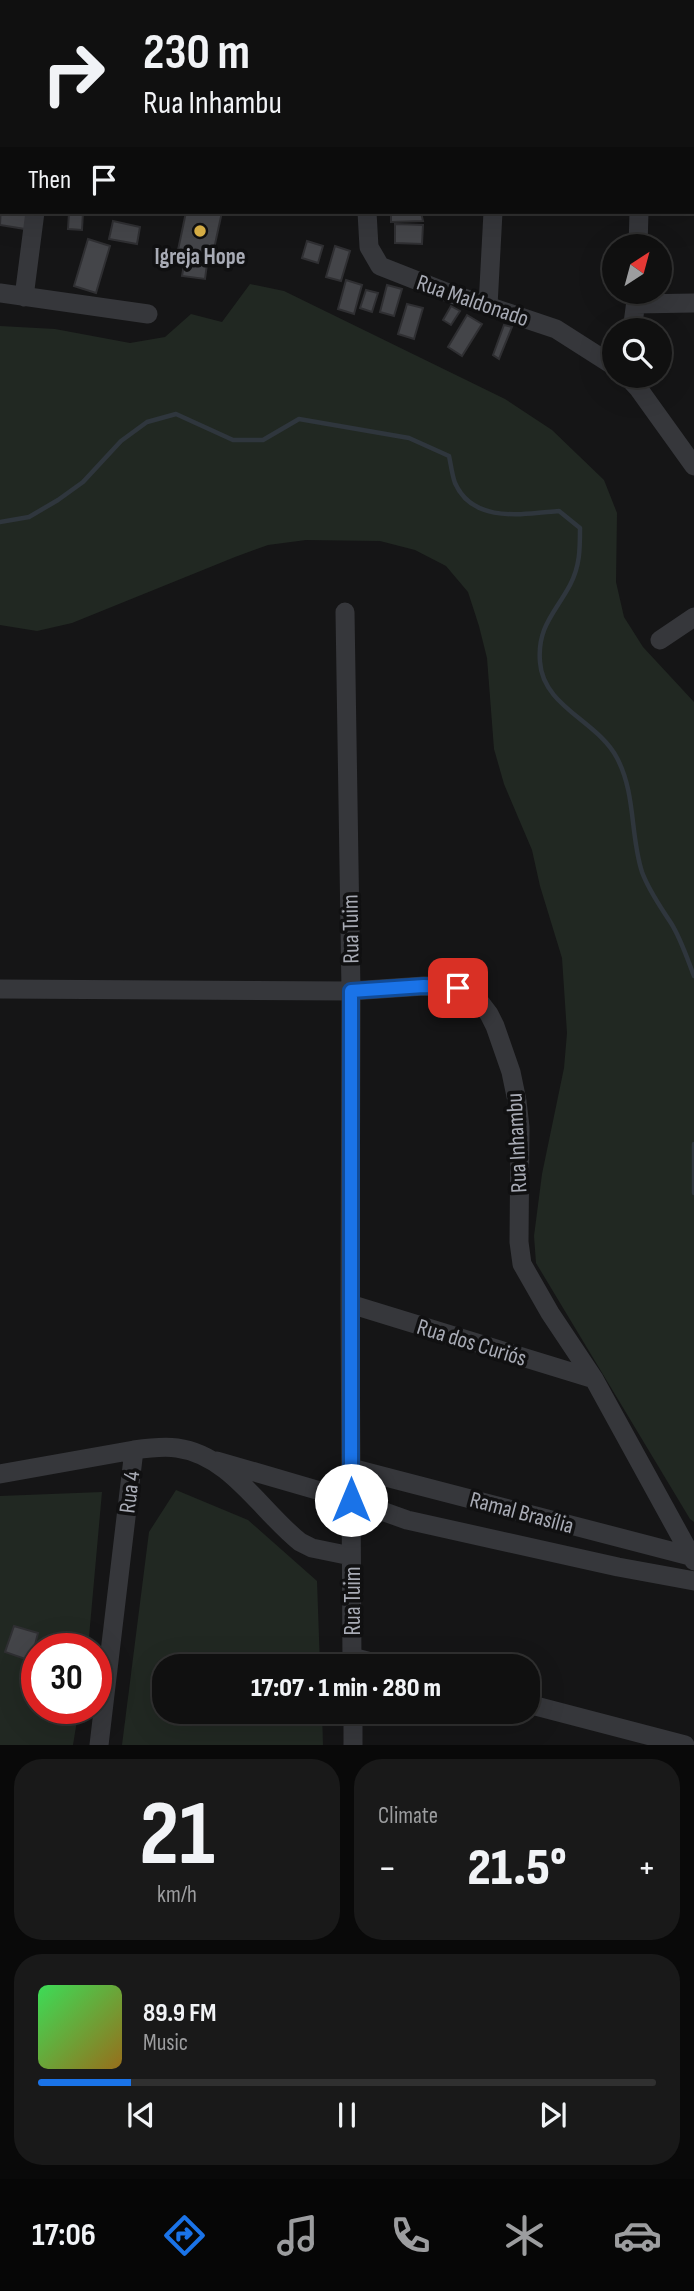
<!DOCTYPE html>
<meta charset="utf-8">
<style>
body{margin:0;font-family:"Sofia Sans Condensed",sans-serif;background:#191919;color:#f1f3f6;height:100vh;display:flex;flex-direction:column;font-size:26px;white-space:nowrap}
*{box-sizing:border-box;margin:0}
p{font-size:23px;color:#9c9d9f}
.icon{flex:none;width:38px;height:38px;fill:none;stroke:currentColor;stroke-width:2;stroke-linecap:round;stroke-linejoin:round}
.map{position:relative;height:1745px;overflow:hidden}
.side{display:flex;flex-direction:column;gap:14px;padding:14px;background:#090909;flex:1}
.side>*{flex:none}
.hud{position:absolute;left:0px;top:0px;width:695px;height:214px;box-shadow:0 7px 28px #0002,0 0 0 2px #303030;background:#101010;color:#f1f3f6;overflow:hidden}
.needle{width:46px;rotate:36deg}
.fabs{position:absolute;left:602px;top:234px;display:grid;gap:14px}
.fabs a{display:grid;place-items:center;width:70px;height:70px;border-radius:50%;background:#101010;box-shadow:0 7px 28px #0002,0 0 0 2px #303030;font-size:35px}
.speed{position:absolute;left:21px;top:1633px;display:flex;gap:14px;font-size:35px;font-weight:700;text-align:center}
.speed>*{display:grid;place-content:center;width:91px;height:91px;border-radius:50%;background:#101010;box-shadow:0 7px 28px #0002,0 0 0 2px #303030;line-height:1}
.speed .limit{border:10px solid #d22;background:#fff;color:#111}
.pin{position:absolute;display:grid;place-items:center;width:60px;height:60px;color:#fff;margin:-30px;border-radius:14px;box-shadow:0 4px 10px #0006}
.me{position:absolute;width:77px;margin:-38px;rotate:0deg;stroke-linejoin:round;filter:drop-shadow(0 0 5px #0008)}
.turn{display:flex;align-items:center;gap:24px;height:147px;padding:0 28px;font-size:32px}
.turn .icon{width:91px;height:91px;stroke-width:2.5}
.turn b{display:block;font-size:49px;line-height:60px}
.then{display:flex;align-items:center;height:66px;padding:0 28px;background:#0003;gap:14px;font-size:26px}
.big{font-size:52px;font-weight:800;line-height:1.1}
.side .card{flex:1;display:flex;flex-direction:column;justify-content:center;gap:10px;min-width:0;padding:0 24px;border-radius:28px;background:#191919}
.side .dial{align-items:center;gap:0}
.dial b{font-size:91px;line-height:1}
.song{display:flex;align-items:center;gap:21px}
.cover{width:84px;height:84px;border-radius:10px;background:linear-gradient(135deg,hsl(130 70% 55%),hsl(40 70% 35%))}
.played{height:7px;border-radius:4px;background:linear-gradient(90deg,#1a73e8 15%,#303030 15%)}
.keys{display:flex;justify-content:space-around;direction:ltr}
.heat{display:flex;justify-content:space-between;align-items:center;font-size:38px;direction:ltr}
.side .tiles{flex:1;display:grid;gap:14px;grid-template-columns:1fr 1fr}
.card:last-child{grid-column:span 2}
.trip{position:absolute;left:152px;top:1654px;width:388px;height:70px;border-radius:28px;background:#101010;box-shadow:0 7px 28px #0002,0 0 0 2px #303030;font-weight:800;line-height:70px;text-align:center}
.tabs{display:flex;height:112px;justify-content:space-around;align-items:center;background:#060606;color:#9c9d9f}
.tabs .icon{width:49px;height:49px}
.tabs .selected{color:#1a73e8}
.tabs b{font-size:32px;color:#f1f3f6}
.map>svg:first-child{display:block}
</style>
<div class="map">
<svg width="694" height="1745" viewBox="0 0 694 1745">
<rect width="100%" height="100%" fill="#151516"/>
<!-- green -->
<path fill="#212822" d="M250,284L284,291L505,399L552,430L604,480L617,513L616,582L624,617L643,647L694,702V1522L690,1519L536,1263L534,1236L542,1174L564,1068L567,1033L562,958L540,886L532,850L504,784L494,749L487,658L479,626L468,592L446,566L415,550L380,541L306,540L268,545L235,557L72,623L37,631L0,625V326L55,329L130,343L165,337L191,314L222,322Z
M176,1490L248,1520L317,1581L320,1666H164V1712H322L323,1745H122L149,1532Z
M102,1492L88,1648H37V1708H79L73,1745H0V1496Z"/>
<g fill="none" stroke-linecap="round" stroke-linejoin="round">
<!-- stream -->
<path stroke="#2f363d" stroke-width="4.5" d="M0,522L29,517L58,500L83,482L121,441L147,422L176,414L233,440H263L299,419L409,438L449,456C451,465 452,475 455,483C473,524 523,514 559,511L580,528C580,549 580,566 570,585C555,613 537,627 540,662C543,707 598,721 617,758C636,794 630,835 642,872C649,891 660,906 671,923C681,939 687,958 694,976
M694,1144V1193"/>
</g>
<!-- building -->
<path fill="#444549" stroke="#2f2f32" stroke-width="2" d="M2,184V212H28L25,229L0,225Z
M69,212H83L82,230L68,229Z
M186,212H222L212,258L178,250Z
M391,212H421L423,221L391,222Z
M113,221L140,227L137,244L109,239Z
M395,224L423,225L422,244L395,243Z
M88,239L110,246L96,293L74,286Z
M307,241L323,246L318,263L302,258Z
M335,246L350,251L341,281L326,277Z
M186,253L208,257L205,279L182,276Z
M346,280L362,285L354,314L338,309Z
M387,285L402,289L394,316L380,312Z
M366,290L378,293L372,312L360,308Z
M407,304L423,308L414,339L398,334Z
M451,306L460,311L451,325L443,320Z
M467,315L482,324L462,356L448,347Z
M504,325L512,327L499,359L493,355Z
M14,1626L38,1633L31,1661L5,1652Z"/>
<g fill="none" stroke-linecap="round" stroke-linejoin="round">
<!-- minor -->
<path stroke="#36373b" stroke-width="19" d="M37,0V2
M207,0V2
M363,0V2
M504,2V0
M645,2V0
M0,158L2,159
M367,212L369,247L380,266L446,292L556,329L614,366
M638,247L639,212
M0,293L148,314
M24,297L35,212
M636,304L694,303
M488,306L493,212
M632,331L637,293
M627,376L638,388L694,466
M345,612L351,991L350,1304L352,1666
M660,640L694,617
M0,989L351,991L424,986L452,987L476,997L489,1014L495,1026L511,1072L517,1101L520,1127L519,1242L522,1264L550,1313L594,1379L694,1561
M350,1304L594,1379
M217,1461L351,1500L407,1520L618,1567L694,1581
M351,1468L694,1557
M0,1474L134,1450
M352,1657L386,1666
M528,1704L685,1745
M353,1712V1745
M99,1745L134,1450C148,1448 163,1446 177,1448C230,1455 261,1511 300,1542L312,1548L351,1556"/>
</g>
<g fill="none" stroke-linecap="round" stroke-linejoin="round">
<defs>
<path id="route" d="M351,1500V991L424,986L458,988"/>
</defs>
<!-- route casing -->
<use href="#route" stroke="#114b97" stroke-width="18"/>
<!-- route -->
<use href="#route" stroke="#1a73e8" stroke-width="12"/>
</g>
<!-- markers -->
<circle fill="#dcb247" stroke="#101011" stroke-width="2.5" cx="200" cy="231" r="7"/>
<g text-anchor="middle" stroke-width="7" stroke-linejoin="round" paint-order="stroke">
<!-- poi labels -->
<g font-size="23" font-weight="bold" fill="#a8abb5" stroke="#101011">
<text x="200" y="264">Igreja Hope</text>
</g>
<!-- street labels -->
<g font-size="23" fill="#a8abb5" stroke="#101011">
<text transform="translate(473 300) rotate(19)" y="8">Rua Maldonado</text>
<text transform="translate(350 929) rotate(-91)" y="8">Rua Tuim</text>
<text transform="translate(516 1143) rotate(-93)" y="8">Rua Inhambu</text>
<text transform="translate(472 1342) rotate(17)" y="8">Rua dos Curiós</text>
<text transform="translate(129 1492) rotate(-83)" y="8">Rua 4</text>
<text transform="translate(522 1512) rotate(15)" y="8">Ramal Brasília</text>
<text transform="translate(352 1601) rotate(-90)" y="8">Rua Tuim</text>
</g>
</g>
</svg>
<div class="fabs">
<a><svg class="needle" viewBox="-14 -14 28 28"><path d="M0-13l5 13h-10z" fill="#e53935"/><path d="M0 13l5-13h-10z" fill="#9c9d9f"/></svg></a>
<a><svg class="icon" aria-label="search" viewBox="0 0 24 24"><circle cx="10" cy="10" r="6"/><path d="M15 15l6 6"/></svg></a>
</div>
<div class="speed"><div class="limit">30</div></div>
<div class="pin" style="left:458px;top:988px;background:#d93025"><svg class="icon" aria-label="arrive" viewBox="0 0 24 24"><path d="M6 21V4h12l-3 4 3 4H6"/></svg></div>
<svg class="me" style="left:351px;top:1500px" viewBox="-20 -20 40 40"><circle r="19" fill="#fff"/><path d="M0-13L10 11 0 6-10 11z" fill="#1a73e8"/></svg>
<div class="trip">17:07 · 1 min · 280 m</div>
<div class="hud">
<div class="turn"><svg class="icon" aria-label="right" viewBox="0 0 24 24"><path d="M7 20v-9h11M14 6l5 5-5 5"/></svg><div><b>230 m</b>Rua Inhambu</div></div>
<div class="then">Then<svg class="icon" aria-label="arrive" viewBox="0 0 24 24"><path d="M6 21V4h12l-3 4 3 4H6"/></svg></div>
</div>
</div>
<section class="side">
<div class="tiles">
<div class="card dial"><b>21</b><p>km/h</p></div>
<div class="card"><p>Climate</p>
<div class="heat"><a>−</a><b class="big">21.5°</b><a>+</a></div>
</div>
<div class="card">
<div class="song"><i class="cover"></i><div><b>89.9 FM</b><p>Music</p></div></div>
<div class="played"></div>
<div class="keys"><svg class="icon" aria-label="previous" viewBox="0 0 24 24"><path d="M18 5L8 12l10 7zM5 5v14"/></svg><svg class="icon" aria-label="pause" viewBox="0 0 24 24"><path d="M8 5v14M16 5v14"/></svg><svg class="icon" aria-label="next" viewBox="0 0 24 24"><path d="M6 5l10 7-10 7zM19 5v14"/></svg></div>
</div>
</div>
</section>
<nav class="tabs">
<b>17:06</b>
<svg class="icon selected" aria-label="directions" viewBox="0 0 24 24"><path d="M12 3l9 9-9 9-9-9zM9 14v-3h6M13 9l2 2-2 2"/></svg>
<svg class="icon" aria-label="music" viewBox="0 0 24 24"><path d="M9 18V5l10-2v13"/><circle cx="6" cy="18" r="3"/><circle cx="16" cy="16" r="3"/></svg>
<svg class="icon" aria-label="phone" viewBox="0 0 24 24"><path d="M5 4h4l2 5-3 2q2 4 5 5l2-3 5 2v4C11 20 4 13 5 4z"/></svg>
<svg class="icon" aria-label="climate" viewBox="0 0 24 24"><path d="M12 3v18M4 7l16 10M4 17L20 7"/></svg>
<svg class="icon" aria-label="car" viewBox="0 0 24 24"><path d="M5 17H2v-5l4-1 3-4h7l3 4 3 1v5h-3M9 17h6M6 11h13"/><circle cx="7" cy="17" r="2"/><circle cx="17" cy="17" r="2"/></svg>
</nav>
